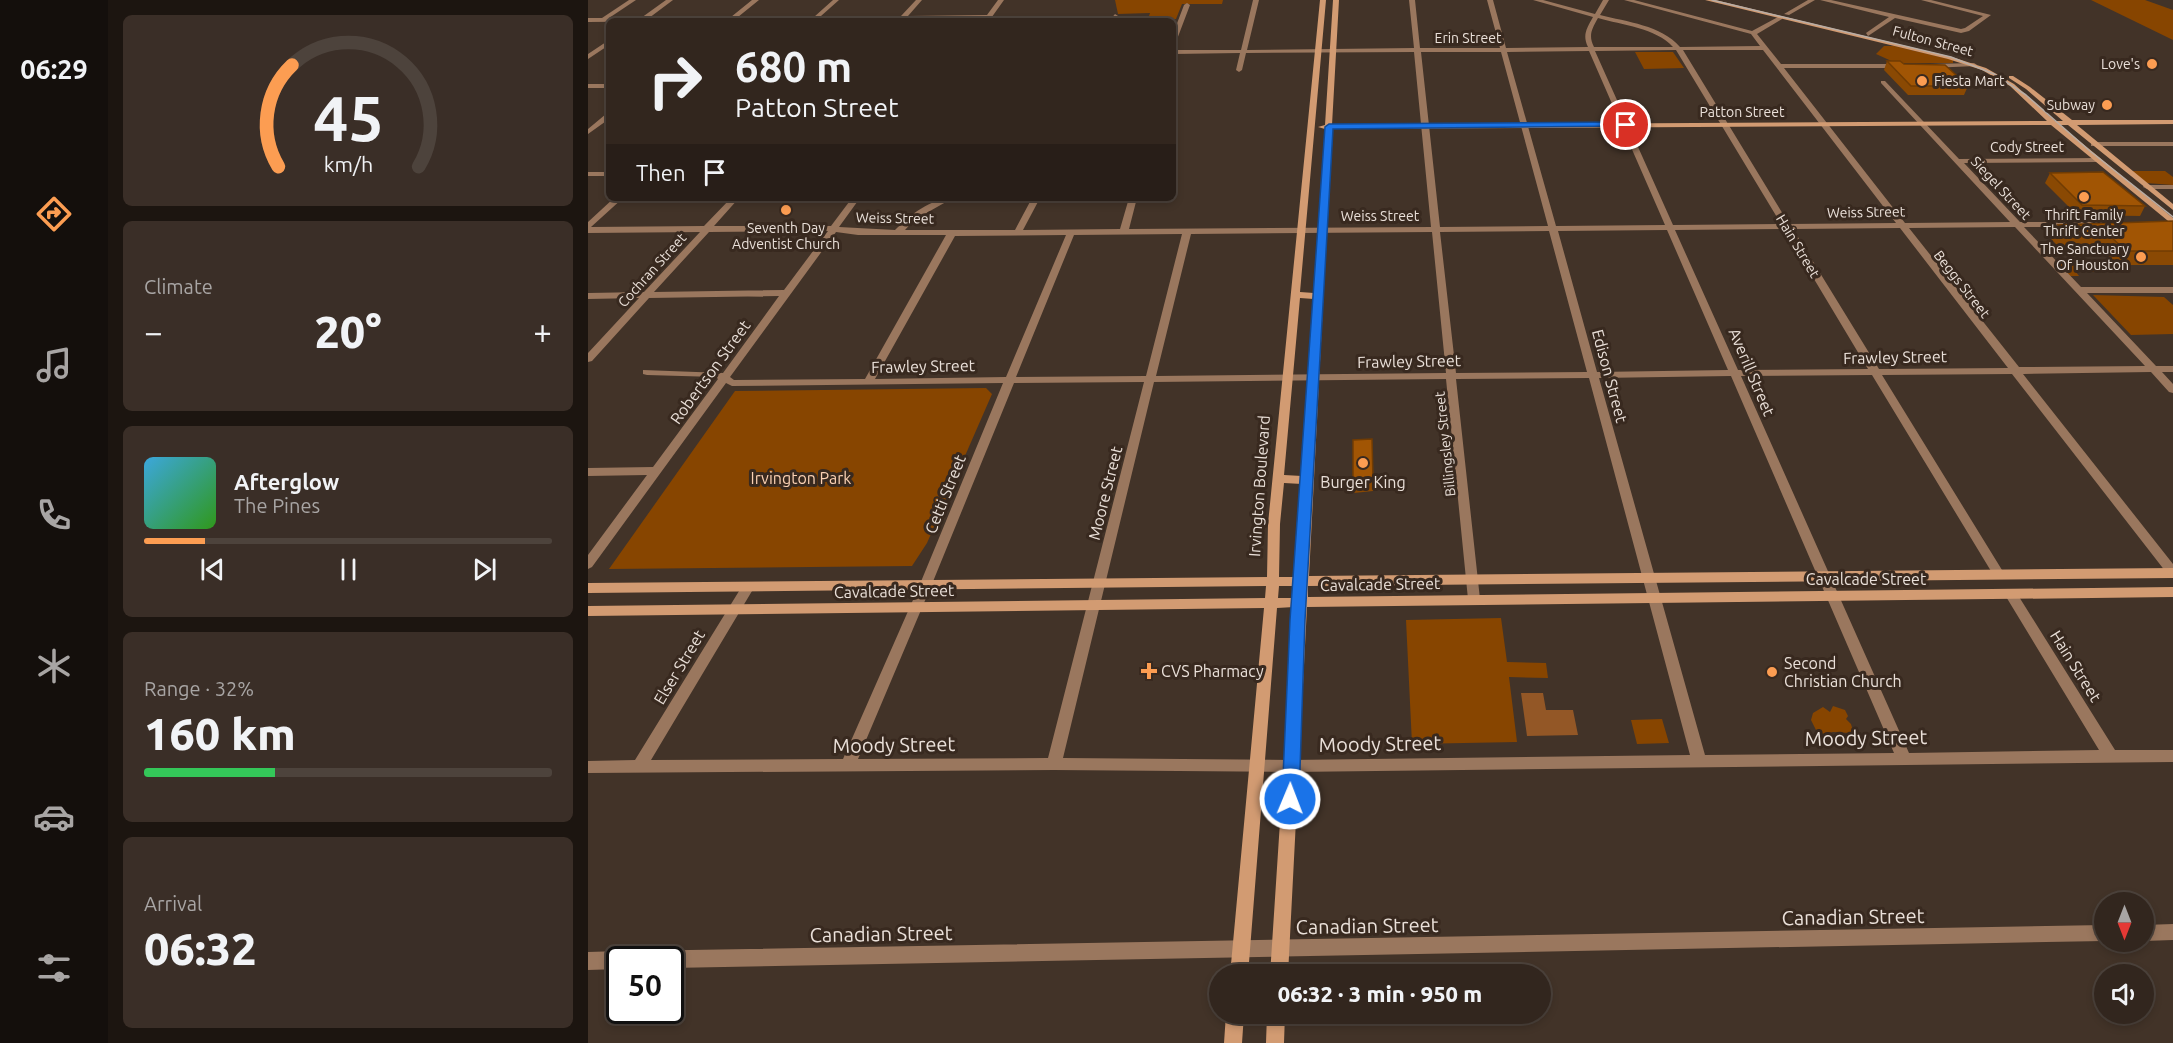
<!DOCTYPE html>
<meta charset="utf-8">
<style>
body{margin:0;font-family:Ubuntu,sans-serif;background:#3a2e27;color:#f1f3f6;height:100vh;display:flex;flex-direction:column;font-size:22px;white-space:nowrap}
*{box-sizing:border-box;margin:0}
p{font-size:20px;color:#a8a5a4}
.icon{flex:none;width:33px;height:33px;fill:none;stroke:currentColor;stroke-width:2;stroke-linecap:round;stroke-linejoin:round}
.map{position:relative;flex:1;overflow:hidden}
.drawer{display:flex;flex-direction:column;gap:15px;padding:15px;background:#1c1510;width:480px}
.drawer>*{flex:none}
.guide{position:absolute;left:18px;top:18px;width:570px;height:183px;border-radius:9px;box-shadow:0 3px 9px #0003,0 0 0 2px #4d433c;background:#32261e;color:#f1f3f6;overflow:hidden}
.needle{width:39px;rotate:180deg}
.fabs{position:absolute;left:1506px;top:892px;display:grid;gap:12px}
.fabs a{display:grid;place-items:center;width:60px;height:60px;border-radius:50%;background:#32261e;box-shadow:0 3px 9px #0003,0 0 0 2px #4d433c;font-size:30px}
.speed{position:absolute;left:18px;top:946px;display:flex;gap:12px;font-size:30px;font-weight:700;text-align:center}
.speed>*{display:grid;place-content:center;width:78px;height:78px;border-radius:50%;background:#32261e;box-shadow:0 3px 9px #0003,0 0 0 2px #4d433c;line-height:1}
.speed .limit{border:3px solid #111;border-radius:9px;background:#fff;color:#111}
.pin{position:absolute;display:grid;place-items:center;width:51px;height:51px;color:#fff;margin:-26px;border:3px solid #fff;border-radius:50%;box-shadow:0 2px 6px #0007}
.me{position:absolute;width:66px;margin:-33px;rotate:1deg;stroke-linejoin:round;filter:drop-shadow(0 0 4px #0008)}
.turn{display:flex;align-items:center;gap:21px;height:126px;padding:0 30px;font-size:27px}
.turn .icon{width:78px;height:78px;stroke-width:2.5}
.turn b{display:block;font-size:42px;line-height:51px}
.then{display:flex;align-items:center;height:57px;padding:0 30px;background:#0003;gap:12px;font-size:22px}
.big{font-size:45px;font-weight:800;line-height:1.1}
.drawer .card{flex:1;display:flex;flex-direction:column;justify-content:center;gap:9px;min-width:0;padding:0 21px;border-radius:9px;background:#3a2e27}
.drawer .dial{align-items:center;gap:0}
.dial svg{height:156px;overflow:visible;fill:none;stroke:#4d433c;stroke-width:7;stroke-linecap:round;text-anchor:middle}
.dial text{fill:#f1f3f6;stroke:none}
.song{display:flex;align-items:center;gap:18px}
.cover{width:72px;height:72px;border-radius:9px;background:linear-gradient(135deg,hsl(200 70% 55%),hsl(110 70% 35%))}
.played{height:6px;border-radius:3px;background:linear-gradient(90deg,#fc9d52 15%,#4d433c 15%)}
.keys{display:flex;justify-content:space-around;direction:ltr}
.heat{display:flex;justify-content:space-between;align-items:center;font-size:33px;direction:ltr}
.charge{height:9px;border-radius:4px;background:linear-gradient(90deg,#34c759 32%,#4d433c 0)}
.trip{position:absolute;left:621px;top:964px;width:342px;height:60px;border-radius:30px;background:#32261e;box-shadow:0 3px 9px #0003,0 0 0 2px #4d433c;font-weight:800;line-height:60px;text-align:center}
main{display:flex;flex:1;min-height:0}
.dock{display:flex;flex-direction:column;width:108px;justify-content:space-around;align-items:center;background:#140f0c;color:#a8a5a4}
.dock .icon{width:42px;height:42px}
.dock .on{color:#fc9d52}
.dock b{font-size:27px;color:#f1f3f6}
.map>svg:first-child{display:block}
</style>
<main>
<nav class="dock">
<b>06:29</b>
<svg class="icon on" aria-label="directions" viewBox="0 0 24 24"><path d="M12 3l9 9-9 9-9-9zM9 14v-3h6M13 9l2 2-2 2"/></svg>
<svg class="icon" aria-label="music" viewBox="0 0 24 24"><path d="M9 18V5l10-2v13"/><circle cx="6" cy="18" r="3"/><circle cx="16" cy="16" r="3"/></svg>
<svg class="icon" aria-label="phone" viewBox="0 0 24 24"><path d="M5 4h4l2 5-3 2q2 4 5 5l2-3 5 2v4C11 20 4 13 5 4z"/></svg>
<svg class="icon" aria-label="climate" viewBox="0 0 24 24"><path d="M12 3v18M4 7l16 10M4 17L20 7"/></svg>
<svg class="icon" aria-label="car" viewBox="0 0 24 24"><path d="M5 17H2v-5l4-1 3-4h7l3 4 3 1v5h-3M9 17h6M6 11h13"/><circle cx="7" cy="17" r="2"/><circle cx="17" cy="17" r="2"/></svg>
<svg class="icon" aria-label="filters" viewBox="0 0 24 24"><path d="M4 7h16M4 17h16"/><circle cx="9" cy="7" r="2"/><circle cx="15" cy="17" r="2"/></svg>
</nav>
<section class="drawer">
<div class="card dial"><svg viewBox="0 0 100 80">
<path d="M14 69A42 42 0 1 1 86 69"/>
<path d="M14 69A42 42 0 0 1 21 17" stroke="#fc9d52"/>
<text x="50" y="56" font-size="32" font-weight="700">45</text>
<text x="50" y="72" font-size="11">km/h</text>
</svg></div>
<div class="card"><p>Climate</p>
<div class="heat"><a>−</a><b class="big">20°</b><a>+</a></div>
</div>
<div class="card">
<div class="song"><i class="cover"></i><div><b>Afterglow</b><p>The Pines</p></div></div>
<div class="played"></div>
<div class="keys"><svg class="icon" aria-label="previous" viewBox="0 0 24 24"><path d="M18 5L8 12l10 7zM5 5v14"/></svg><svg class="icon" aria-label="pause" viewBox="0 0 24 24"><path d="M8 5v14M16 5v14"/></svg><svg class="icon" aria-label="next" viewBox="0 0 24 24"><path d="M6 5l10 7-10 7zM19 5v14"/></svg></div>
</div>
<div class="card"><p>Range · 32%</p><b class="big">160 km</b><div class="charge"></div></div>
<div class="card"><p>Arrival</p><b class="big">06:32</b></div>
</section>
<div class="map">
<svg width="1585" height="1043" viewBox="0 0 1585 1043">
<rect width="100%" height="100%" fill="#423328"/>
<!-- green -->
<path fill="#874500" d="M506,0H635L634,4H594L588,19H560L562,13L530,14L527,0Z
M1503,0H1557L1585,10V40Z
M1296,46H1306L1365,60V63H1308L1288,54Z
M1047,52H1085L1096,68L1056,69Z
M1543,171H1577L1585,177V185L1558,183Z
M1519,261L1530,272H1488L1491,276H1482L1468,262Z
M1505,295L1576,297L1585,305V334L1543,335Z
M398,388L404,394L339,543L324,566L21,569L147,391Z
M913,618L919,662L958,663L960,678L921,677L929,742L824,744L818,620Z
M1245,706L1257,710L1260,716L1258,719L1263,724L1265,731L1262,733L1245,732L1235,734L1228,730L1223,720L1225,713L1235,707L1242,712Z
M1074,719L1081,743L1049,744L1043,720Z"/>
<!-- water -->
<path fill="#935726" d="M933,693H955L958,710H985L990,735L939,736Z"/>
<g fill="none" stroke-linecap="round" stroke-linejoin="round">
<!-- street -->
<path fill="#9a775e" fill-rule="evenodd" d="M41,0H48L21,18H53L78,0H85L61,18L143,17L164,0H171L150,17H226L245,0H251L233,16H313L328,0H334L320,16L399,15L410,0H416L401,21H395L397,19H317L315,21H309L310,19L0,22V18H14Z
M665,0H671L659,50L826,48L821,0H827L832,48H912L899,0H905L918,48L1000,47C994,35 999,28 1005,17L945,0H955L1007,14L1015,0H1021L1012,15C1039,22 1073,25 1092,47L1172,46L1163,34L1036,0H1046L1164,31L1190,17H1194V19L1169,34L1193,64H1312L1315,66L1312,68H1196L1317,223L1422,222L1293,83V81H1297L1371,159L1512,158V162H1509L1376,163L1432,222H1516V226L1513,227H1436L1493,287H1585V293H1499L1568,366H1585V372H1574L1585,384V393L1581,392L1563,372L1435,374L1585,564V578L1581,576L1424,374L1294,375L1414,570L1416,573L1414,576H1406L1284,375L1153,376L1321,753L1511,750L1417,595L1418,592H1428L1527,750H1585V762L703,772L466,770L0,773V761L47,760L156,583H166L167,586L63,760L255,759L332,584L415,383L144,386L138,383L4,567L0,569V555L59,475L0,476V468L65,467L130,379L128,377L59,375L55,374V370L135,373L191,296L61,298L4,361L0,362V353L51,298L0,299V293L56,292L112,232L0,233V222L26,198H35L3,227L116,226L143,198H151L126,226H243L264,198H272L251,227L307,230C322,215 343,198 365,198L326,220L317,230H427L444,198H452L435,230L532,229L541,198H549L541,229L843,227L826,52L658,53L654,70L651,72L648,70L652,53L585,54V50H653ZM1010,18C1034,25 1068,28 1085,47H1006C1000,35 1004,29 1010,18ZM1088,50L1193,224L1085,225L1007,51ZM1095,50H1175L1308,223L1201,224ZM1001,51L1077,225L968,226L919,52ZM833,52H913L960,226L852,227ZM1427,227L1557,366L1431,367L1321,228ZM1312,228L1420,368L1291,369L1205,229ZM1196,229L1280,369L1150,370L1087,230ZM1079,230L1140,370L1009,372L970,231ZM240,231L196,290L66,292L121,232ZM961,231L999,372L868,373L852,232ZM248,232L270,235H358L277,379L146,380L142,377ZM844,232L858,373L568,376L603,234ZM594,234L558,376L428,377L486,235ZM478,235L418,377L287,379L367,236ZM1143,376L1306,753L1117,755L1011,378ZM1001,378L1102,755L703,760L475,758L566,382L858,379L880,599L881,602H891L892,599L868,379ZM556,382L460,758L270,759L344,584L426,383Z
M1220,0H1227L1201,15L1196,14Z
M1232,0H1243L1373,29L1377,28L1395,16L1333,0H1343L1403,15L1381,31L1373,33L1307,18L1280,36L1278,33L1301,17Z
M599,3L602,5L588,42L585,44V34L596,5Z
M527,14L530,16L527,21H521Z
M21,40V45L0,59V54Z
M1386,63L1389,65L1388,66L1342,68L1339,66L1342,64Z
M0,84H21V88H0Z
M18,114H21V119L0,134V129Z
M1503,142H1585V146H1503Z
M0,172H21V176H0Z
M1556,185H1585V189H1559L1555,187Z
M1585,924V940L1556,941V925Z
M1516,925V941L82,968V960H32V969L0,970V952L32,951L37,953L42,951Z"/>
<!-- secondary -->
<path fill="#d29b72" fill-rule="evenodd" d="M732,0H738L712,292L726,293L737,129L730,127L737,125L745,0H751L744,125L1459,121L1422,86L1394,70L1360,59L1117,0H1127L1364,57L1398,68L1426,84L1467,121H1475L1438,89L1421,78V76H1425L1442,87L1484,120H1585V124L1489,125L1585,204V210L1480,125H1472L1585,218V225L1463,125L744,129L721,576L1585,568V578L720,586V597L1585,587V597L719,607L700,975H682L706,607L689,608L660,975H642L676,608L0,616V606L677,598L678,586L0,593V583L679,577L680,524ZM712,298L726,299L714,476L696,475ZM696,483L714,484L708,577H691L692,524ZM691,586H707V598H690Z
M638,1014H656L654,1043H636Z
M679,1014H697L696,1043H678Z"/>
<!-- tram -->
<path stroke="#b8ada5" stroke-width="1.5" d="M1124,0L1363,57L1406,74L1438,95L1502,151L1585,217"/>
</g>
<!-- wall -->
<path fill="#8a4903" d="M1299,61L1316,64L1380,86L1376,95H1320L1296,70Z
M1462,173L1557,206L1552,216L1489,215L1457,183Z
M1585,221V265H1530L1513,249H1473L1463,239L1470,225Z
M765,440L785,479V491L766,493Z"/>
<!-- building -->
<path fill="#a15504" stroke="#713c03" stroke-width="1.5" d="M1299,61H1312L1316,64L1357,65L1380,86H1323Z
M1515,172L1557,206L1494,205L1462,173Z
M1585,221V251H1538L1521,235H1480L1470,225Z
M784,439L785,479L765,481V440Z"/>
<!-- route -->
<path fill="#1a73e8" stroke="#114b97" stroke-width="1.5" d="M1038,122L1041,126L745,129L717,620L711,799L708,805L702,807L696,805L694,799L702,620L737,127L741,124Z"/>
<!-- markers -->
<g fill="#fc9d52" stroke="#38291f" stroke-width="2">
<circle cx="1564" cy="64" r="6"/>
<circle cx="1334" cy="81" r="6"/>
<circle cx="1519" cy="105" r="6"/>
<circle cx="1496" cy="197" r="6"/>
<circle cx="198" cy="210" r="6"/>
<circle cx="1553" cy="257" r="6"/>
<circle cx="775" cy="463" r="6"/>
<path d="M558 662h6v6h6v6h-6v6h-6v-6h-6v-6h6z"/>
<circle cx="1184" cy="672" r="6"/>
</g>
<g text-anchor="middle" stroke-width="6" stroke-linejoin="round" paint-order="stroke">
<!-- far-street labels -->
<g font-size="14" fill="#eae0d9" stroke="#38291f">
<text x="880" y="43">Erin Street</text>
<text transform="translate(1345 41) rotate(15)" y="5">Fulton Street</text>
<text x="1154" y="117">Patton Street</text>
<text x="1439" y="152">Cody Street</text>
<text transform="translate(1413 188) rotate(47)" y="5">Siegel Street</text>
<text transform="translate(1278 212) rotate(-1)" y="5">Weiss Street</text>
<text x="792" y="221">Weiss Street</text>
<text transform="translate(307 218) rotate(1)" y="5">Weiss Street</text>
<text transform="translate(1210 246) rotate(59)" y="5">Hain Street</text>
<text transform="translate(64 270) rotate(-48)" y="5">Cochran Street</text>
<text transform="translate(1374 284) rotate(52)" y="5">Beggs Street</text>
<text transform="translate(857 444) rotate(-96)" y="5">Billingsley Street</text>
</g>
<!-- far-poi labels -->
<g font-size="14" fill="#eae0d9" stroke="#38291f" text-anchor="end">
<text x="1552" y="69">Love's</text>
<text x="1346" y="86" text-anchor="start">Fiesta Mart</text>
<text x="1507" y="110">Subway</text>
<text x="1496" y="220" text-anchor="middle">Thrift Family<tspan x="1496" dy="16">Thrift Center</tspan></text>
<text x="198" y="233" text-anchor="middle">Seventh Day<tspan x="198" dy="16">Adventist Church</tspan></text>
<text x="1541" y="254">The Sanctuary<tspan x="1541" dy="16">Of Houston</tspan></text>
</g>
<!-- street labels -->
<g font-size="16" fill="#eae0d9" stroke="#38291f">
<text transform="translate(1307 357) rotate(-1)" y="6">Frawley Street</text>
<text transform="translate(821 361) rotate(-1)" y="6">Frawley Street</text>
<text transform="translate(335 366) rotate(-1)" y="6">Frawley Street</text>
<text transform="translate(122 372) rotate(-54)" y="6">Robertson Street</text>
<text transform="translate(1164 372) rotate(67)" y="6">Averill Street</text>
<text transform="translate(1022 376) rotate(75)" y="6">Edison Street</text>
<text transform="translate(671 486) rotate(-86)" y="6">Irvington Boulevard</text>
<text transform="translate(517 493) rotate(-76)" y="6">Moore Street</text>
<text transform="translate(357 494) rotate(-68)" y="6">Cetti Street</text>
<text x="1278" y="585">Cavalcade Street</text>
<text transform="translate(792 584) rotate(-1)" y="6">Cavalcade Street</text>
<text transform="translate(306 591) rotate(-1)" y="6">Cavalcade Street</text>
<text transform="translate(1488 666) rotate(58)" y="6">Hain Street</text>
<text transform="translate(91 667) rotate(-59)" y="6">Elser Street</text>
</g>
<!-- park labels -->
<g font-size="16" fill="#fbd1b3" stroke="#38291f">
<text x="213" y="484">Irvington Park</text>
</g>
<!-- poi labels -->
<g font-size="16" fill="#eae0d9" stroke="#38291f" text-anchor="start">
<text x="775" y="488" text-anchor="middle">Burger King</text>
<text x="1196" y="669">Second<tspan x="1196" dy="18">Christian Church</tspan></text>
<text x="573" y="677">CVS Pharmacy</text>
</g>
<!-- near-street labels -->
<g font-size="20" fill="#eae0d9" stroke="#38291f">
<text transform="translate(1278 738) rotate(-1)" y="7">Moody Street</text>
<text transform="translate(792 744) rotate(-1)" y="7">Moody Street</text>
<text transform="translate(306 745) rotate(-1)" y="7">Moody Street</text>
<text transform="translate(1265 917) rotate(-1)" y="7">Canadian Street</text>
<text transform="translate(779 926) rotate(-1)" y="7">Canadian Street</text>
<text transform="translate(293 934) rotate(-1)" y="7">Canadian Street</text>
</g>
</g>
</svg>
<div class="fabs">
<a><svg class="needle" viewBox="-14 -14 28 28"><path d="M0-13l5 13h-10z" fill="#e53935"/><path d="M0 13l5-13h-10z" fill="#a8a5a4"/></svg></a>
<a><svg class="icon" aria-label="sound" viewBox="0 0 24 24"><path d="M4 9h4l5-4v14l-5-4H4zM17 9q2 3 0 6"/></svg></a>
</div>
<div class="speed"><div class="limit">50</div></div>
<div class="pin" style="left:1038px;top:125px;background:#d93025"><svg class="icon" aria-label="arrive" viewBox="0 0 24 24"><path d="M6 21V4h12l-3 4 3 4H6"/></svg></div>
<svg class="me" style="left:702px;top:799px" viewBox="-20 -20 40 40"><circle r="17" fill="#1a73e8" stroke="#fff" stroke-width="3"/><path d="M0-11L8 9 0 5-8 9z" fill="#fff"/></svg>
<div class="trip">06:32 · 3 min · 950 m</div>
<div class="guide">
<div class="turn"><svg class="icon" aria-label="right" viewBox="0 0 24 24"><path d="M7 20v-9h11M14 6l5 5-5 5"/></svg><div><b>680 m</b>Patton Street</div></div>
<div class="then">Then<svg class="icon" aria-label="arrive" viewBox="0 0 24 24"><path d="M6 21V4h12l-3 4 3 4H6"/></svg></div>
</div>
</div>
</main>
